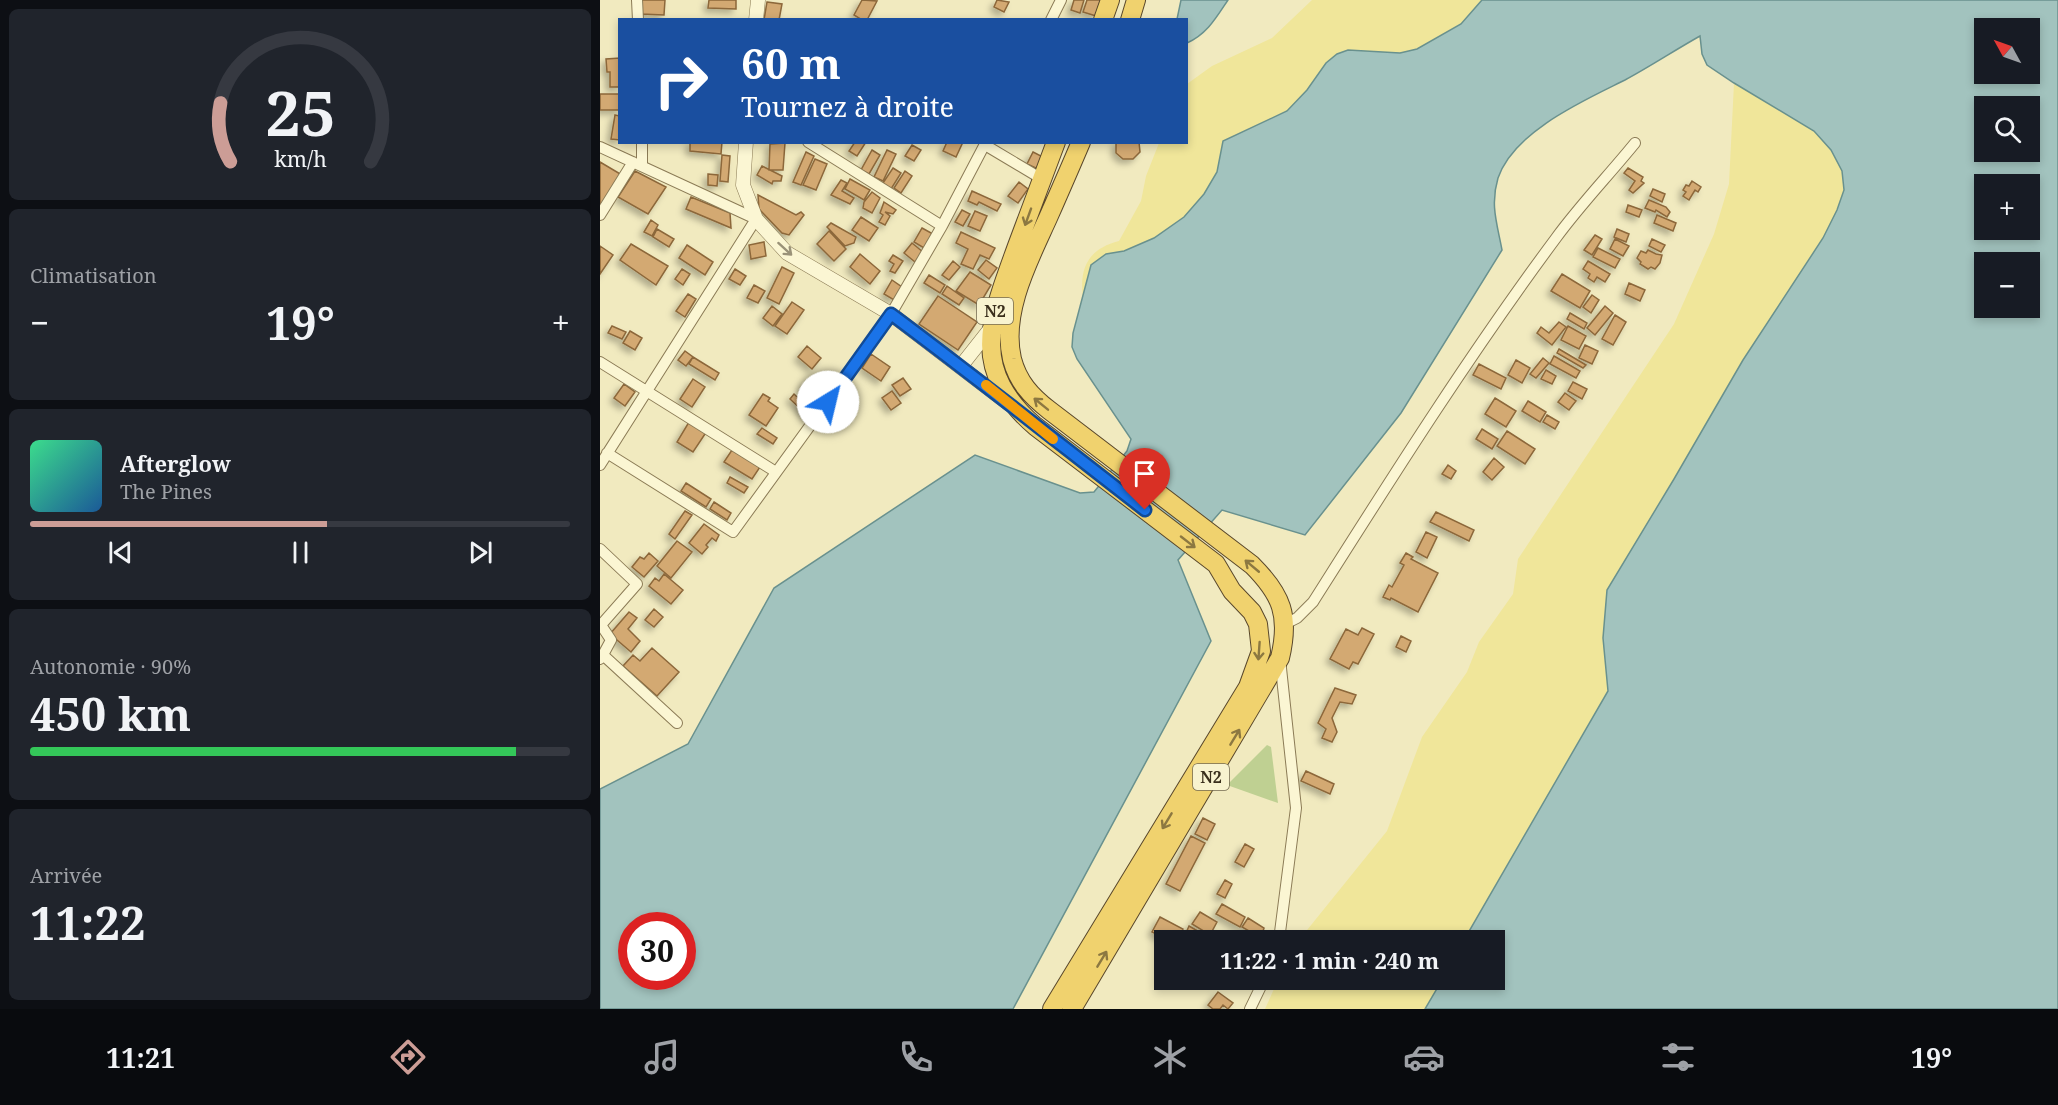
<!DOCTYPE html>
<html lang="fr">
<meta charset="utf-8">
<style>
body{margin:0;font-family:"Noto Serif",serif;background:#20242c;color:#f1f3f6;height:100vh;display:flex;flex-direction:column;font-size:22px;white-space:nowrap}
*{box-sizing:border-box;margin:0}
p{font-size:20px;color:#9ea1a6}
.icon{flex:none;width:33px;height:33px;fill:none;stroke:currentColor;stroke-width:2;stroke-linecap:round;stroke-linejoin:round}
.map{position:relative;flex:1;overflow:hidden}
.side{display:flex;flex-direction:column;gap:9px;padding:9px;background:#0d0f14;width:600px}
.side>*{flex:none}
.top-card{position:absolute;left:18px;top:18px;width:570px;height:126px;border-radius:0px;box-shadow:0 3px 9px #0003;background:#1a4fa0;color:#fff;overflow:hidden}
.needle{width:39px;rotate:310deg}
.tools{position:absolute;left:1374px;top:18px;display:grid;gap:12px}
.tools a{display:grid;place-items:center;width:66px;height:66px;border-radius:0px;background:#171b24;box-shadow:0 3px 9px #0003;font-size:30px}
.speed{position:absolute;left:18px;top:912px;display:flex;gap:12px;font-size:30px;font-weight:700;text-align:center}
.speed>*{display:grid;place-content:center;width:78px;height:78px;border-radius:50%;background:#171b24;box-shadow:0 3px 9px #0003;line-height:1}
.speed .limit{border:9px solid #d22;background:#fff;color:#111}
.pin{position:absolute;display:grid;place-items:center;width:51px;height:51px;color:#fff;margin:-62px -26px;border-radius:50% 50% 50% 0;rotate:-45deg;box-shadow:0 0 6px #0007}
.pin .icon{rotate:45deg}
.me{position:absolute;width:66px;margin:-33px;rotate:36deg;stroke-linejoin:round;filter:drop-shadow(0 0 4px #0008)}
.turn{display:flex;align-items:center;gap:21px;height:126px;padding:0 24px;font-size:27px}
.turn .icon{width:78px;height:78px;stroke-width:2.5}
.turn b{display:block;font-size:42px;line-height:51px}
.big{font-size:45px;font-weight:700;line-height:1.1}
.side .tile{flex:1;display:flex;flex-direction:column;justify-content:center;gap:9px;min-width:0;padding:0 21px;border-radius:9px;background:#20242c}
.side .dial{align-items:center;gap:0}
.dial svg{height:156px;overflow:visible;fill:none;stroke:#363941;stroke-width:7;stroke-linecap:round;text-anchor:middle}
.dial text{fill:#f1f3f6;stroke:none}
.song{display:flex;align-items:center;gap:18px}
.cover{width:72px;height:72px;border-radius:9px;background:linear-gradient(135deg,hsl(150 70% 55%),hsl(210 70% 35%))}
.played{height:6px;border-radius:3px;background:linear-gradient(90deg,#cc9d96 55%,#363941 55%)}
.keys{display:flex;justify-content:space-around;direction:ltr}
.heat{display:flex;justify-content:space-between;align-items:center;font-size:33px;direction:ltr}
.charge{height:9px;border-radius:4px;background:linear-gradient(90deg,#34c759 90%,#363941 0)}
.trip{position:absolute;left:554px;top:930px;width:351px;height:60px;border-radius:0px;background:#171b24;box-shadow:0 3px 9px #0003;font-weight:700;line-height:60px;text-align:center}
.menu{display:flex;height:96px;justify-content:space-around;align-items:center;background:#090b0e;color:#9ea1a6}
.menu .icon{width:42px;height:42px}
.menu .selected{color:#cc9d96}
.menu b{font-size:27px;color:#f1f3f6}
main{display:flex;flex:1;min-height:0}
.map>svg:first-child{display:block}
</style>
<main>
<section class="side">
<div class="tile dial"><svg viewBox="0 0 100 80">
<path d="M14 69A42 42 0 1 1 86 69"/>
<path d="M14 69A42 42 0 0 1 9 39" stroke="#cc9d96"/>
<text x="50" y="56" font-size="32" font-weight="700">25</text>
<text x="50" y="72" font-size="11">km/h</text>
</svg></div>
<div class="tile"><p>Climatisation</p>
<div class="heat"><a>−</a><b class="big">19°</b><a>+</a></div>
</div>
<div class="tile">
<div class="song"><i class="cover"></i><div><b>Afterglow</b><p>The Pines</p></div></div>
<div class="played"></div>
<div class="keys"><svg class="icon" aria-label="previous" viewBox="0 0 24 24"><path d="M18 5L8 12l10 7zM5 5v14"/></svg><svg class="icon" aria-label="pause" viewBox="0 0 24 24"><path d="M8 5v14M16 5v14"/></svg><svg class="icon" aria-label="next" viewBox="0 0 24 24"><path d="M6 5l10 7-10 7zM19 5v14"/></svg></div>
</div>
<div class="tile"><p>Autonomie · 90%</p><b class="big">450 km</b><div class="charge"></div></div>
<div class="tile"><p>Arrivée</p><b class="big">11:22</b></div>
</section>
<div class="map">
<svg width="1458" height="1009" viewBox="0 0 1458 1009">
<defs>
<filter id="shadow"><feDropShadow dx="-4" dy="4" stdDeviation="3" flood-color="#0004"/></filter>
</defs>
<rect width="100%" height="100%" fill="#f1eabf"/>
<!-- green -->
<path fill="#bfd092" d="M667,745L671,747L678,803L627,785Z"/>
<!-- sand -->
<path fill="#f0e69a" d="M712,0H882L861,24L817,49L800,53L748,50L726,63L707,90L687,111L623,141L617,172L604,194L584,217L554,238L524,251L506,254L491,266L483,298C479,268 488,249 519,241L541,201L546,176L559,143L586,142L587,84L612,66L672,38Z
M1134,83L1214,131L1231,150L1242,171L1244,190L1237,210L1223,238L1143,360L1074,479L1007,590L1003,638L1008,690L864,940H699L787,831L822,737L867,672L879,642L913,594L918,559L1074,324L1114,234L1129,184Z
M678,980H842L825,1009H665Z"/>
<!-- water -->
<path fill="#a2c3be" stroke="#69918e" stroke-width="1.5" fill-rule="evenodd" d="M581,0H628C616,18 607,34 587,43L586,20L577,19Z
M882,0H1458V1009H825L842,980H894V940H864L1008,691L1003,638L1007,590L1074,479L1143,360L1223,238L1237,210L1244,190L1242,171L1231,150L1214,131L1134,83L1107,65L1102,54L1100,36C1075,50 1051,66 1025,80C985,100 914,131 898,178C890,205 897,223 902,250L801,413L705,535L622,510L578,560L611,641L413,1009H0V789L88,744L174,588L375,455L480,493L494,492L527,451L531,439L477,359L472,347L473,333L491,265L506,254L524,251L554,238L584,217L604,194L617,172L623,141L687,111L707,90L726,63L737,54L748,50L800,53L817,49L861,24ZM1384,28H1430V74H1384ZM1384,106H1430V152H1384ZM1384,184H1430V230H1384ZM1384,262H1430V308H1384ZM32,926H82V976H32Z"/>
<!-- building -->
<path fill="#d3a972" stroke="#8c673a" stroke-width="1.5" filter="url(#shadow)" d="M42,0H65L64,15L41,14Z
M109,0H136V9L108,8Z
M262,0L277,1L267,20H262L254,15Z
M397,0L409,2L404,12L394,7Z
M474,0H484L480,13L471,10Z
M487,0H501L496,16L483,12Z
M167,2L182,4L179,20H164Z
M20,58V87H10V72H7L6,59Z
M0,94H20V110H0Z
M15,115L20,116V140L11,139Z
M90,142H122L121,154L90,151Z
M255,142H266L257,156L249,151Z
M347,142H363L356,157L343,151Z
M539,142L540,152L533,159H523L516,153V142Z
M185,143L183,170H169L170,144Z
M312,145L321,150L314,161L305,156Z
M272,150L280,155L269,174L261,170Z
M287,150L296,154L283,181L274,177Z
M206,152L214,156L201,185L193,182Z
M433,152L443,157L438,169L427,164Z
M122,155L130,156L128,182L120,181Z
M215,159L227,164L216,190L203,185Z
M0,162L22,175L0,209Z
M162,166L182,176L181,181H173L172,184L157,175Z
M293,168L301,173L291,189L283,183Z
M1028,168L1043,177L1041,181L1044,183L1033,193L1029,190L1035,181L1024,173Z
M35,171L66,187L48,214L18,197Z
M305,171L312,176L301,193L294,188Z
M108,174L118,175L117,186L108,185Z
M250,179L270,190L264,200L245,189Z
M241,180L247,183L242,191L254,198L250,204L231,195Z
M1092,181L1101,187L1098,192L1095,190L1089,200L1083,196L1086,192L1083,190L1086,185L1089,186Z
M419,182L428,189L418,203L408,196Z
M1053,189L1065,194L1062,202L1050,196Z
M372,191L401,204L397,211L379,202L377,205L368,201Z
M272,192L280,198L272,213L263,208L264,202Z
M158,195L196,215L201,212L204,215L189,235L182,233L159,209Z
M91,197L130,213L131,228L86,209Z
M1049,200L1066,207L1070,212L1067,217L1056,210L1055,212L1045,208Z
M284,202L296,210L293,214L285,212L290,216L285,225L279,222L283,215L280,213Z
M1028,205L1042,210L1039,217L1026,212Z
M362,210L370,214L363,226L355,222Z
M375,211L387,216L380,231L368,226Z
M1057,215L1076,223L1073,231L1054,223Z
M261,217L278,228L269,241L252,230Z
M51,220L58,225L52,236L44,232Z
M231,223L256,237L254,243L245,246L227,227Z
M322,228L333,234L324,248L314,242Z
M57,229L74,239L69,247L53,237Z
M1017,229L1029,234L1026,242L1014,237Z
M229,231L246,249L234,261L217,244Z
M361,232L395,248L389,259L380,255L373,269L361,264L368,249L356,243Z
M995,235L1002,239L992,255L984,250Z
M1015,239L1029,246L1023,256L1010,249Z
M1052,239L1065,245L1061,252L1049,246Z
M164,242L166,256L151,259L149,245Z
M312,243L323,252L315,262L304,253Z
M31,244L68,266L56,285L20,260Z
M87,245L113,262L105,275L79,258Z
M0,246L13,255L0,274Z
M998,248L1020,259L1015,268L993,257Z
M1048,250L1056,254L1062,255L1060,263L1055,269L1051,267L1048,269L1040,264L1041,262L1037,258L1041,251L1046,253Z
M260,254L280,271L270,284L250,267Z
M293,255L303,261L295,273L290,271L294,264L289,261Z
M386,260L397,268L389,279L378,270Z
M353,261L360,267L349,280L342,275Z
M988,261L1010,274L1005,282L997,277L994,282L988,278L990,274L983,269Z
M182,267L194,273L179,304L167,298Z
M82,269L90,274L83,285L75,279Z
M135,269L146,276L140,285L129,279Z
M370,272L391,285L379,305L356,291Z
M962,274L990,291L980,308L951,291Z
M329,275L345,285L340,293L324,283Z
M292,280L302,287L294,300L284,294Z
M1029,283L1045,290L1040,301L1025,294Z
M154,285L165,291L158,303L147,298Z
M347,286L364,298L359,305L342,294Z
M88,294L96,299L85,317L76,311Z
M992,295L999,300L991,313L983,307Z
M338,296L377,322L358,350L319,324Z
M192,302L204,310L187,334L175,326Z
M172,306L182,314L173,326L163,318Z
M1005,306L1013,313L995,335L987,328Z
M970,313L987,323L984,329L967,319Z
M1015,315L1026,322L1013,345L1002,339Z
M959,322L966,327L952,345L937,333L941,327L949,333Z
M12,326L26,332L22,339L8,333Z
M968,326L986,336L979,349L961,340Z
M30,331L42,338L35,350L23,343Z
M985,345L998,351L992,364L979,358Z
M207,346L221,358L212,369L198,357Z
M959,349L986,365L983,368L957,353Z
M85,351L93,357L86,366L78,360Z
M271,354L290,367L281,381L262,368Z
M954,356L980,371L976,378L950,364Z
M93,357L119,373L115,380L89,364Z
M943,358L949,363L936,378L930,374Z
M916,360L930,368L922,383L908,375Z
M879,364L906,378L901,389L873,375Z
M946,370L956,376L952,384L941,379Z
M303,378L311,389L300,396L292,385Z
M93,379L105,387L92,407L80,399Z
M211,379L219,386L211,394L203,387Z
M973,382L987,389L982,399L968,391Z
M24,384L35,392L25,406L14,398Z
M292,391L301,403L291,410L282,398Z
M965,393L976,401L969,410L958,402Z
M163,394L170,398L168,401L178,408L166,426L149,415Z
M194,394L214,413L210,418L190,399Z
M895,398L916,411L906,427L885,414Z
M928,401L946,412L940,422L922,411Z
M947,415L959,422L955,429L943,422Z
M89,422L107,431L93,452L77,442Z
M162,428L177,438L173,444L157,434Z
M882,429L898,439L892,449L876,439Z
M907,431L935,449L925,464L897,446Z
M132,450L160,467L152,479L124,462Z
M894,458L904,467L892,480L883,472Z
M848,465L856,471L851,479L842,474Z
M130,477L148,487L144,493L127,483Z
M86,483L111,499L106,507L81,491Z
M114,502L131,513L127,520L110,509Z
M85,511L92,515L75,539L69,534Z
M836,512L874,530L869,541L830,522Z
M104,524L119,535L116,541L112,538L106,545L108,547L102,554L89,543Z
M826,532L837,537L827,558L816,552Z
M77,541L92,552L71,578L57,566Z
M49,553L58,561L44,577L32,567L40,557L44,559Z
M806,553L813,557L811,559L838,573L818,612L791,598L790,600L783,597L789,585L792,587L804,565L800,563Z
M64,574L83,590L71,604L49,586L55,578L59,581Z
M54,609L63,617L54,627L45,620Z
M29,612L37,618L28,629L40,641L31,652L10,634Z
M762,628L774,634L758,664L753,662L749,669L730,659L746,629L758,635Z
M801,636L811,641L806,652L796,647Z
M52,648L79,672L57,696L23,666L33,655L40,661Z
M735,688L756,695L752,704L740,702L732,718L737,732L732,742L722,738L726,729L718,723Z
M706,771L734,784L730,794L701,781Z
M603,818L615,824L607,840L595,834Z
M591,836L605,843L580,891L566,884Z
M645,844L654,849L644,867L635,862Z
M625,880L632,884L625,898L617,894Z
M622,904L645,917L640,927L616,914Z
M600,912L617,922L610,935L592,924Z
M560,917L583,929L578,940H568L552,932Z
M648,918L664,928L661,938L642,927Z
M589,926L610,938L608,940H600L586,933Z
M618,992L633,1003L628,1009L623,1005L620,1009H613L608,1005Z"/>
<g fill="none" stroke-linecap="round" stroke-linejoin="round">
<defs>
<path id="minor" d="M37,0L38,20
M451,20L461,0
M42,142V166
M208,142L342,226
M385,145L442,179
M0,147L156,219L0,465
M0,215L33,162
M0,362L176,472
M7,453L133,532L291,314L342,226L386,142
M0,549L37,584L1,625L11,640L3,655
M685,624L697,618L713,602C791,479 869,355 956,238C980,205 1009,175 1035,143
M0,659L3,655L77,723
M679,940L696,808L680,659
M650,1009L664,980"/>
<path id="tertiary" d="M156,20L158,0
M146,142L143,185L156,219L187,253L291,314L409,404
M361,366L391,328"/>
<path id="trunk" d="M503,20L510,0
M530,20L536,0
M452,1009L648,687L661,651L658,624L652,612L632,591L616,564L435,426C368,368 391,318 417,246C430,212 443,177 456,142
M472,1009L680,658C690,616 682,595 652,565L449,410C431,396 418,382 412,359C401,312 429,260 448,218C459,193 470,168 481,142"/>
</defs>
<!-- minor casing -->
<use href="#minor" stroke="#8b7b56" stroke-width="12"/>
<!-- tertiary casing -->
<use href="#tertiary" stroke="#8b7b56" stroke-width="15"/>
<!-- trunk casing -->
<use href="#trunk" stroke="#59472b" stroke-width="20"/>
<!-- minor -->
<use href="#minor" stroke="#fbf6d3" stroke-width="10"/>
<!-- tertiary -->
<use href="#tertiary" stroke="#fbf6d3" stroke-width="14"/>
<!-- trunk -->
<use href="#trunk" stroke="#f0d26e" stroke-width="18"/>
</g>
<!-- one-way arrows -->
<defs><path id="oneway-shaft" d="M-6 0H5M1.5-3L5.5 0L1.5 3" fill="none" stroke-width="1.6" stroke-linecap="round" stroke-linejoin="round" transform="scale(1.5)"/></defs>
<g stroke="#8c7841">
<use href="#oneway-shaft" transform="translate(428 217) rotate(110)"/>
<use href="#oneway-shaft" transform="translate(441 404) rotate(-141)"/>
<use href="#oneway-shaft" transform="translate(588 542) rotate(38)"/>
<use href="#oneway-shaft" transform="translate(652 566) rotate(-140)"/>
<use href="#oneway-shaft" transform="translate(659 651) rotate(94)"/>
<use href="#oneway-shaft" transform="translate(635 737) rotate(-59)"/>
<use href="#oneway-shaft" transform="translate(567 821) rotate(121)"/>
<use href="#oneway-shaft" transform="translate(502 959) rotate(-59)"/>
</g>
<use stroke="#9a9278" href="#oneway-shaft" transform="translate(185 249) rotate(42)"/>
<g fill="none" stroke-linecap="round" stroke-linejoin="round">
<defs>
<path id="route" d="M228,402L291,314C377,378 461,445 545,510"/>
</defs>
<!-- route casing -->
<use href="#route" stroke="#114b97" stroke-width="15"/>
<!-- route -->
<use href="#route" stroke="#1a73e8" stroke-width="10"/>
<!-- slow -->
<path stroke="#f59e0b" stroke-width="10" d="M386,385L453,439"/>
</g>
<g text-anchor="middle" stroke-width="6" stroke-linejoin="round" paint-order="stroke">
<!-- shield labels -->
<g fill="#f8f3cf" stroke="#736a52" stroke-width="1.5">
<rect x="377" y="298" width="36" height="26" rx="4.5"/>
<rect x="593" y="764" width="36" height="26" rx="4.5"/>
</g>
<g font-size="16" font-weight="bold" fill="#3a2f1c">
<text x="395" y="317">N2</text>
<text x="611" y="783">N2</text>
</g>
</g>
</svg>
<div class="tools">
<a><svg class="needle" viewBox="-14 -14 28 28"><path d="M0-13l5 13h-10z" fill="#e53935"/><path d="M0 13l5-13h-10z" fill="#9ea1a6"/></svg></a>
<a><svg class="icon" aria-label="search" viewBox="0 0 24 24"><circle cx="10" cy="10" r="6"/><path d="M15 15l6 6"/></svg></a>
<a>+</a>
<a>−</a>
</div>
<div class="speed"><div class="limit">30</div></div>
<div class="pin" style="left:545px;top:510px;background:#d93025"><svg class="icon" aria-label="arrive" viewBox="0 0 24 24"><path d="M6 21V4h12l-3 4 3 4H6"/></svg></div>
<svg class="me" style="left:228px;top:402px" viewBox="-20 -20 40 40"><circle r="19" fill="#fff"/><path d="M0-13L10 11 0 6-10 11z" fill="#1a73e8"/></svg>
<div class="trip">11:22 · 1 min · 240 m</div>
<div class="top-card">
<div class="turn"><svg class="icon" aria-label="right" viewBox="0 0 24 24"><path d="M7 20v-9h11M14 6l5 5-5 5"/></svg><div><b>60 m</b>Tournez à droite</div></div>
</div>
</div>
</main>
<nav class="menu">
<b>11:21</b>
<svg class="icon selected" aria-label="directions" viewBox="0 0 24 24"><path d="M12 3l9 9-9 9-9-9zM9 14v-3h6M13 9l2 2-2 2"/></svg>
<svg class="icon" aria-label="music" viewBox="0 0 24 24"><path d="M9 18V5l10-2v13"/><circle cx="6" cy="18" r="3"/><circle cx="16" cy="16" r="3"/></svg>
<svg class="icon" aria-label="phone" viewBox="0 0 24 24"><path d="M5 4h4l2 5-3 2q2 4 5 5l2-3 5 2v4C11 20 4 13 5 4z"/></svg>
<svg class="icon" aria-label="climate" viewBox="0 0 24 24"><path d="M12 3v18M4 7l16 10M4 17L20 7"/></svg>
<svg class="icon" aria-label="car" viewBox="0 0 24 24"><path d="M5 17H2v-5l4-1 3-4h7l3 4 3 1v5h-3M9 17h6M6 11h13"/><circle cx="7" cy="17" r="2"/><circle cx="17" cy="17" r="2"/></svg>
<svg class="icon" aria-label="filters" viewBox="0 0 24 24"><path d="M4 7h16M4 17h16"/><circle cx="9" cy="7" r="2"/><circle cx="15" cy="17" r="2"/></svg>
<b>19°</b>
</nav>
